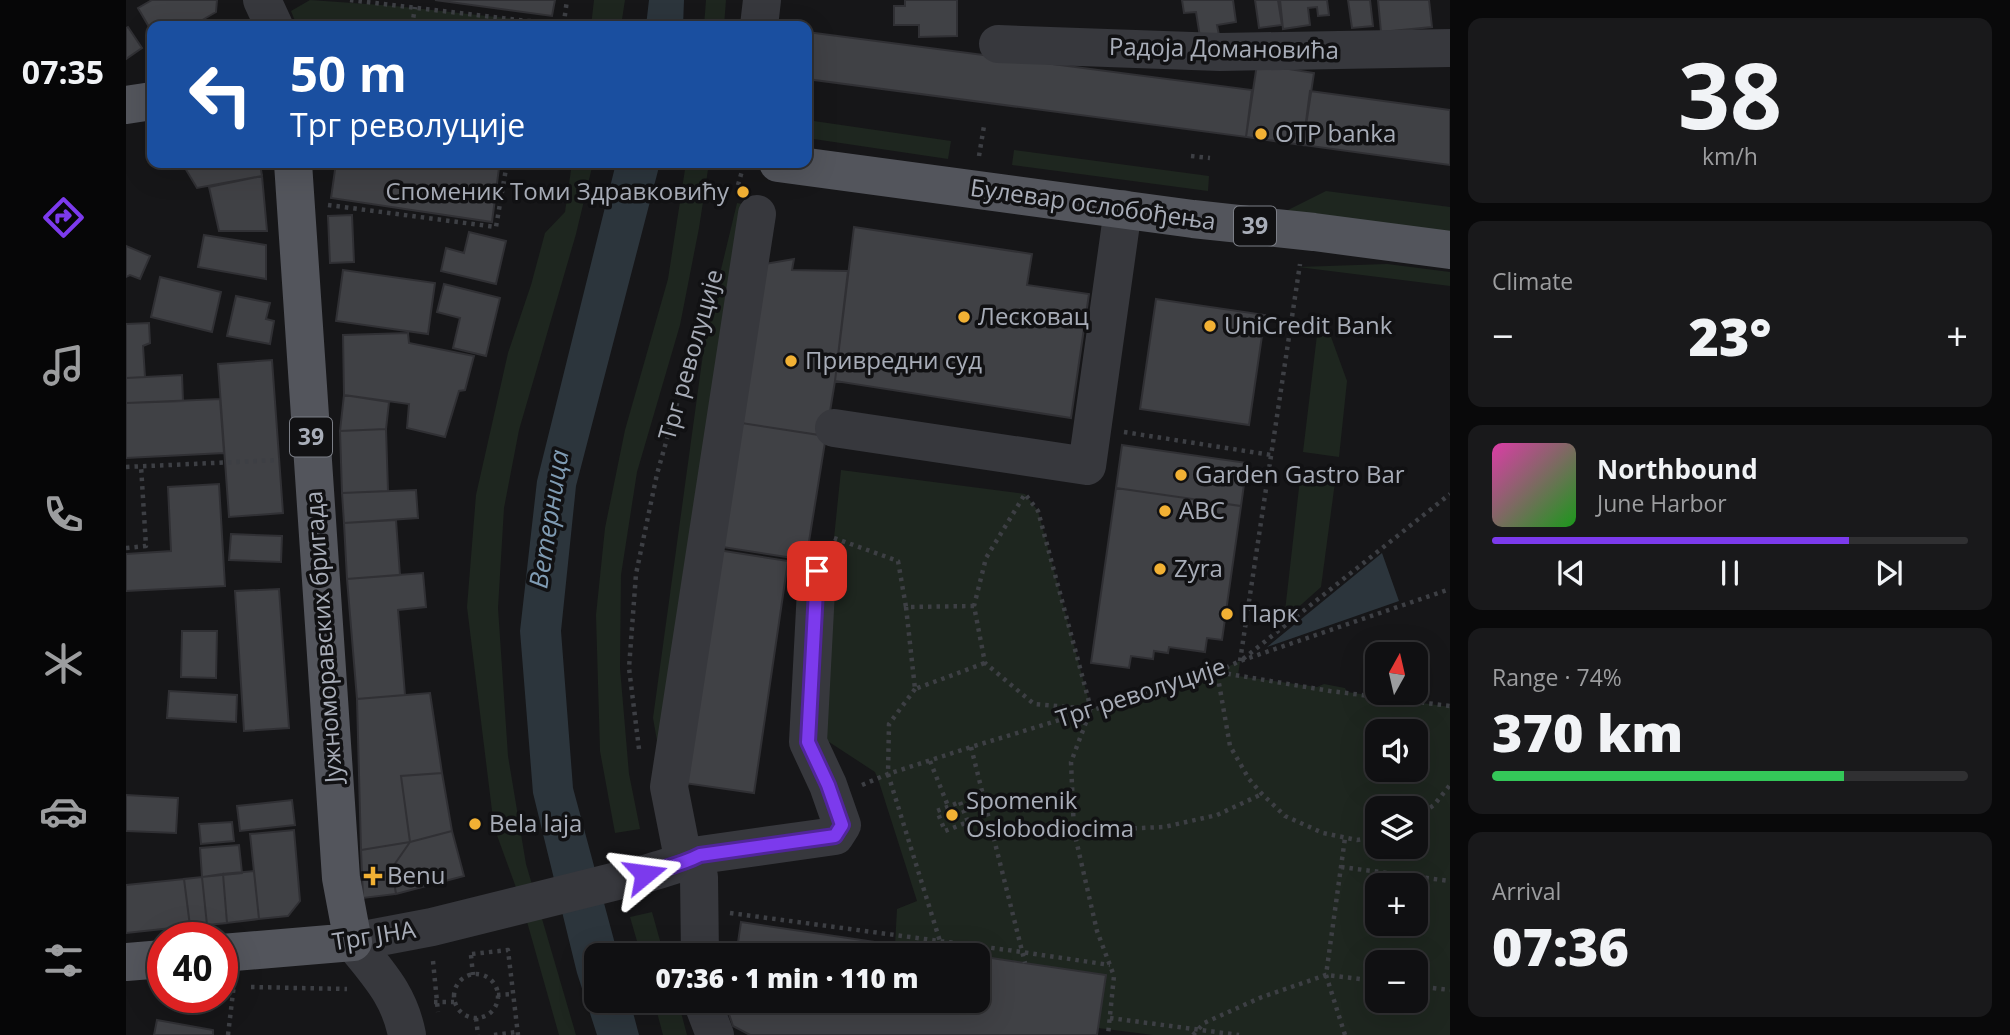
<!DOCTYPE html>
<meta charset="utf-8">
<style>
body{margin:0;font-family:"Open Sans",sans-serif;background:#19191b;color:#f1f3f6;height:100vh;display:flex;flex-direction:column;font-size:26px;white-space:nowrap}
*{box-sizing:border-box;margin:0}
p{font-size:23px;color:#9c9d9f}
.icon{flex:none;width:38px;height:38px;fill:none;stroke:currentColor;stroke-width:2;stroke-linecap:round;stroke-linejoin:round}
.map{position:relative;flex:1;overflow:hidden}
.sheet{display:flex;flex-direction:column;gap:18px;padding:18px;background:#09090a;width:560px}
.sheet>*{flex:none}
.top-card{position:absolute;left:21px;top:21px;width:665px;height:147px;border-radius:14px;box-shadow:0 7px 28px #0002,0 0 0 2px #303032;background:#1a4fa0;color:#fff;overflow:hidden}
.needle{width:46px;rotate:8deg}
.tools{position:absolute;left:1239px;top:642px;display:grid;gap:14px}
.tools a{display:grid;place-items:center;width:63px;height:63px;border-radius:14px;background:#101012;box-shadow:0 7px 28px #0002,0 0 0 2px #303032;font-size:35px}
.speed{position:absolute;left:21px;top:922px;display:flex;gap:14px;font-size:35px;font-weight:700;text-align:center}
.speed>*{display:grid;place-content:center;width:91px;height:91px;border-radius:50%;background:#101012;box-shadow:0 7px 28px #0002,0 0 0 2px #303032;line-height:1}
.speed .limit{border:10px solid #d22;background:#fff;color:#111}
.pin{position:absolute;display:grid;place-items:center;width:60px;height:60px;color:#fff;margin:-30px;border-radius:14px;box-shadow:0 4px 10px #0006}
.me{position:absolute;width:77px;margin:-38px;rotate:74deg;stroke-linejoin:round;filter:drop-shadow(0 0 5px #0008)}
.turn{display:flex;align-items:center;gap:24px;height:147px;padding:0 28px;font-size:32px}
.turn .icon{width:91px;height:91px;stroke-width:2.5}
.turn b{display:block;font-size:49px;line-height:60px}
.big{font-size:52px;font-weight:800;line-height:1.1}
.sheet .card{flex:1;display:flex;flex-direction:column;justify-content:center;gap:10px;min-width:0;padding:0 24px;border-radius:14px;background:#19191b}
.sheet .dial{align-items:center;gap:0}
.dial b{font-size:91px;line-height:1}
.song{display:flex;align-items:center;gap:21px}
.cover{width:84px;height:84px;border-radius:10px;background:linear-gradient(135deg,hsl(320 70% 55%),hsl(120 70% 35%))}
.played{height:7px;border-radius:4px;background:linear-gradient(90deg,#7c3aed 75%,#303032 75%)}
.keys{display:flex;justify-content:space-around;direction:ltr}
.heat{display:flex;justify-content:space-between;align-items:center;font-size:38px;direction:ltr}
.charge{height:10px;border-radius:5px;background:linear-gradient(90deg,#34c759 74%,#303032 0)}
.trip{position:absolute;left:458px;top:943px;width:406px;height:70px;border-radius:14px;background:#101012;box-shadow:0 7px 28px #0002,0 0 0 2px #303032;font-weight:800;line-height:70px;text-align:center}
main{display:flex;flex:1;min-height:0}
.tabs{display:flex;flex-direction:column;width:126px;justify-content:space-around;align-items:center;background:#060607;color:#9c9d9f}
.tabs .icon{width:49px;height:49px}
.tabs .on{color:#7c3aed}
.tabs b{font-size:32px;color:#f1f3f6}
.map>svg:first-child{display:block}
</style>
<main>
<nav class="tabs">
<b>07:35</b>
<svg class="icon on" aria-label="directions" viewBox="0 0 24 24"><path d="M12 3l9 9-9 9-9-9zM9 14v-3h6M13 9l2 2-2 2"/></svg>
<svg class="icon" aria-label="music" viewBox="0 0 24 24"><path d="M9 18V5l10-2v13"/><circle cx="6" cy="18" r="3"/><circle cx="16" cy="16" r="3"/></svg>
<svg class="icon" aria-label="phone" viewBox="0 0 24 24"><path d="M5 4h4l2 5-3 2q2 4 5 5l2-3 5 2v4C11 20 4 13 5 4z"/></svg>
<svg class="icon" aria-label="climate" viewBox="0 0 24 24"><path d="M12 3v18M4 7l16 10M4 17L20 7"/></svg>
<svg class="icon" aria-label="car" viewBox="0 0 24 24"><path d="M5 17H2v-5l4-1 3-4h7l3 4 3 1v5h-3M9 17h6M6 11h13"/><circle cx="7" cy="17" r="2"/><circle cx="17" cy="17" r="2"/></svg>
<svg class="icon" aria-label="filters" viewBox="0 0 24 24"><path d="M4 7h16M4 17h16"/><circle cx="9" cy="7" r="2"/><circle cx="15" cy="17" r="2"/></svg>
</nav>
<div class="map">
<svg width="1324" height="1035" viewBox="0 0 1324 1035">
<rect width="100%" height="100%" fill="#161618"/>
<!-- green -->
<path fill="#1e261f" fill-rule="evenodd" d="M184,0L269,6L426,23V26H171L165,11Z
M468,0H499L495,26H465Z
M580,0H600L598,26H578Z
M681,120L825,141L822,159L681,138Z
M888,150L1083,176L1082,191L886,165Z
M446,163H467L450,234L393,430L378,508L372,608L382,756L400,864L450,1035H433L396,904L368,827L341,607L350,495L382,353L405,285L419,233L439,212Z
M560,163H583L573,228L554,325L511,472L495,575L494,668L503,774L514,829L489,833L474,751L470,615L479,528L499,430L542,279Z
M1200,191L1324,207V237L1152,215Z
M611,203L626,206L539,786L527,718L580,332Z
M1261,264L1324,272V286L1172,267Z
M1191,335L1205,337L1221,381L1213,457L1177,452Z
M715,470L899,494L912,511L965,709L1091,672L1114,661L1112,676L1191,687L1198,684L1219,688L1221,692L1324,707V1035H1027L972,1028L979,975L769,945L771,909L791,901L753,782L749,772L700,740L708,538ZM1251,732H1290V770H1251ZM1251,808H1290V847H1251ZM1251,886H1290V924H1251ZM1251,962H1290V1001H1251Z
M1174,479L1209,482L1195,587L1158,620Z
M526,912L538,955H515L504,917Z
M528,1001H552L561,1035H537Z"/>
<!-- water -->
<path fill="#2c353c" d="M523,0H558L557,26H520Z
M490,163H534L450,486L435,631L447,788L492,955L471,956V1001H504L513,1035H471L451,973L407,793L394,631L411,481Z
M1256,553L1273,601L1141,647Z"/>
<!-- building -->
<path fill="#404145" stroke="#303034" stroke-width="2" d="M26,0H91L90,12L66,26H26V32L12,8Z
M309,0H429L426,16Z
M779,0H831V36L793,37V25H768V6H779Z
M1056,0H1107L1110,22L1091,25L1093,35L1074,37L1070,12L1058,13Z
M1129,0H1152L1156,25L1133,28Z
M1154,0H1201L1203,15L1192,16L1191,7L1182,8L1184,25L1157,29Z
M1222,0H1244L1247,26L1226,28Z
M1252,0H1303L1306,27L1255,32Z
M2,27L16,48L0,59V28Z
M681,32L1126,90L1120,137L681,79Z
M1131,64L1188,73L1177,145L1120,137Z
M1184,91L1324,110V165L1177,145Z
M56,163H134L136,176L71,188Z
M210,163H329L373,168L366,222L205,198Z
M136,176L141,231H93L83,187Z
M226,215L228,262L204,263L202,216Z
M728,227L906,254L901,285L963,294L945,418L709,381Z
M343,232L380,241L370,284L315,271L320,248L338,253Z
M78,235L140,245V279L72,267Z
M0,246L24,256L14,279L4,275L0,277Z
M668,259L666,270L722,271L709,381L700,436L609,422L633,265Z
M217,270L309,283L302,334L210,321Z
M34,277L95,292L86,332L25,317Z
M318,284L374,298L360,356L327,348L334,318L311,312Z
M110,296L144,303L140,319L148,321L144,344L101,336Z
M1030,299L1139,315L1123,425L1014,409Z
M23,323L24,343L17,346L19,377L0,378V324Z
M282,333L283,343L348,356L339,390L333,391L319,437L281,428L283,404L218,395L217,335Z
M146,360L157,513L103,517L92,364Z
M56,375L57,401L0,403V378Z
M218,395L263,402L260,429L214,431Z
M94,399L98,453L0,458V403Z
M609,422L700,436L680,560L590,546Z
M260,429L262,491L216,493L214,431Z
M996,445L1121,463L1115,506L990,488Z
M93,484L99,586L0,591V554L45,551L42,487Z
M990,488L1115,506L1096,640L1081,638L1079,652L1043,647L1042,653L1028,651L1027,659L1005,656L1003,668L965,663Z
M290,490L292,518L218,523L216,493Z
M270,520L274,575L221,579L218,523Z
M105,534L156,536L155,562L103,560Z
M592,550L662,561L628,793L558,783Z
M297,573L300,607L272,610L279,695L231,699L221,579Z
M153,589L163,728L118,731L109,591Z
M56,631H91L90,678L55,677Z
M43,691L111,695L110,722L41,718Z
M304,693L316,773L275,776L284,842L235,850L231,699Z
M316,773L326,831L284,842L275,776Z
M0,795L52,798L50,833L0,831Z
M166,800L169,825L114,831L111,806Z
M106,822L108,841L75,844L73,824Z
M168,830L174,901L162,916L133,919L124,834Z
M326,831L338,876L270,894L266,868L284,842Z
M284,842L266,868L270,894L237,898L235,850Z
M113,845L116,873L76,877L74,848Z
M128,871L133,919L101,923L97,874Z
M97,874L101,923L81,925L76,877Z
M76,877L81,925L64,926L58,879Z
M58,879L64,926L0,933V885Z
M615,922L769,945L848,956H610Z
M852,956L980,975L971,1035H624L607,1026L602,1011L604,1001H852Z
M31,1020L87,1030V1035H28Z"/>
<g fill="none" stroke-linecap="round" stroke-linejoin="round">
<!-- path -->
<path stroke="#3d3f44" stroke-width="4.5" stroke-dasharray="3.5 5" stroke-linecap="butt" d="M224,0L401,21L438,22L441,0
M286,26L289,7
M853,156L858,126
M1065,156L1084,158
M612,185L618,164
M202,205L370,227L381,163
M998,432L1145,455
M0,467L153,460
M708,538L772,561L780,607
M0,548L20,546L15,466
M848,606L780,607L789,689L859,663
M1117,659L1324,494
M1114,661L1174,264
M789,689L763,724L762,774L817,951
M965,709L908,704L859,663L848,606L860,558L899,494L912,511L965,709L945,762L948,831L971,931L988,976L982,1035
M845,747L899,963
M513,749L503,668L510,574L531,474L582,295
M804,761L822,806
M736,785L762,774L845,747L1091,672L1114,661L1324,589
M834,802L842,822L819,831L811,811Z
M838,811L859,803
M1290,817L1308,805L1324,785
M948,831L1038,827L1091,815L1136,794
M1251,837L1231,840L1197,833L1159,816L1136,794L1123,779L1104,746L1091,672L1204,691L1324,706
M1215,867L1324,881
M604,913L896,952L984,965
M346,954L382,950L392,1035
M345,955L347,975
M307,961L312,1012
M328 996a22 22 0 1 1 44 0a22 22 0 1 1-44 0Z
M1290,986L1324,990
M125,987L221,989
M371,995L387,994
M308,1002H328
M350,1018L352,1035
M984,1018L1113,1035
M102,1035L108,984
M368,1035L391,1032
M1067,1035L1078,1023L1136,997L1200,975L1219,838
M1219,1035L1200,975L1251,981"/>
<!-- minor -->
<path stroke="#37383d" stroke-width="38" d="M136,0L148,26
M633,26L636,0
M872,44L1094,52L1324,48
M708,428L961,466L997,209
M558,863L543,787L631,214
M558,863L569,868L573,877L574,956
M578,1001L579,1009L589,1035
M281,1035C273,994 252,974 227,942L306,927L519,874C537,868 556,864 574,855L709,836L716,825L702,785L682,742L691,571"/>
<!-- major -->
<path stroke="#53555c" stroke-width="38" d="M0,105L26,101
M652,163L1067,219L1188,232L1324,250
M96,953L227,942L215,878L167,163
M0,962L37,959"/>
</g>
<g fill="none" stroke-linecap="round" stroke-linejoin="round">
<defs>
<path id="route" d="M519,874C538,868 557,864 574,855L709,836L716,825L702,785L682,742L691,571"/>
</defs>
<!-- route casing -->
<use href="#route" stroke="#51269a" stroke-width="18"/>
<!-- route -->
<use href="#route" stroke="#7c3aed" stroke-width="12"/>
</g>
<!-- markers -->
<g fill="#f2b134" stroke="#111113" stroke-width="2.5">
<circle cx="1135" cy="134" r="7"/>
<circle cx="617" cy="192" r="7"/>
<circle cx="838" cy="317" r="7"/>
<circle cx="1084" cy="326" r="7"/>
<circle cx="665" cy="361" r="7"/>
<circle cx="1055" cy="475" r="7"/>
<circle cx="1039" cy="511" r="7"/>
<circle cx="1034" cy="569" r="7"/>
<circle cx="1101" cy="614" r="7"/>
<circle cx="826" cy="815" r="7"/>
<circle cx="349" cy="824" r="7"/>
<path d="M243.5 865.5h7v7h7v7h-7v7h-7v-7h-7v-7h7z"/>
</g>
<g text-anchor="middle" stroke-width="7" stroke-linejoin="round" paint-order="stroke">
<!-- shield labels -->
<g fill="#111113" stroke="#7b7e86" stroke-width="2">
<rect x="1108" y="206.5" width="42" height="39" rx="5"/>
<rect x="164" y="417.5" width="42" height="39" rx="5"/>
</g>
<g font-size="23" font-weight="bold" fill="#a8adb8">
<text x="1129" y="234">39</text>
<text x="185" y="445">39</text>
</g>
<!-- street labels -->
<g font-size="24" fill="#a8adb8" stroke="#111113">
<text transform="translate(1098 49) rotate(1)" y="8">Радоја Домановића</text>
<text transform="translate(967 205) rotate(8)" y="8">Булевар ослобођења</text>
<text transform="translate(565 355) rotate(-74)" y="8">Трг револуције</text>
<text transform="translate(198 637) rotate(-94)" y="8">Јужноморавских бригада</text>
<text transform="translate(1015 693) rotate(-18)" y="8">Трг револуције</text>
<text transform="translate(248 936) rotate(-9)" y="8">Трг ЈНА</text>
</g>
<!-- poi labels -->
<g font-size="24" fill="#a8adb8" stroke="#111113" text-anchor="start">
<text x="1149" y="142">OTP banka</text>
<text x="603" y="200" text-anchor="end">Споменик Томи Здравковићу</text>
<text x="852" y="325">Лесковац</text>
<text x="1098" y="334">UniCredit Bank</text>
<text x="679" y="369">Привредни суд</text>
<text x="1069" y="483">Garden Gastro Bar</text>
<text x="1053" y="519">ABC</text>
<text x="1048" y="577">Zyra</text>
<text x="1115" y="622">Парк</text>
<text x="840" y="809">Spomenik<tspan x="840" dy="28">Oslobodiocima</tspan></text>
<text x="363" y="832">Bela laja</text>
<text x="261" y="884">Benu</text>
</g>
<!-- water labels -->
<g font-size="26" font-style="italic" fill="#7f9bb3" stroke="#111113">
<text transform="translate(423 519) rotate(-81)" y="9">Ветерница</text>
</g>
</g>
</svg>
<div class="tools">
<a><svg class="needle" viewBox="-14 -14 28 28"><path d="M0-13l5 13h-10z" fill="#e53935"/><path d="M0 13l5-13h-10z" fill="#9c9d9f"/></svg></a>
<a><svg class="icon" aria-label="sound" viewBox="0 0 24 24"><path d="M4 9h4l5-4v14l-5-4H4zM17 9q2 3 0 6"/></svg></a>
<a><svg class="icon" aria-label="layers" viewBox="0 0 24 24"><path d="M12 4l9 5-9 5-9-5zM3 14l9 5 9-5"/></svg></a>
<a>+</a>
<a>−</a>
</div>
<div class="speed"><div class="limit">40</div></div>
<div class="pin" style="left:691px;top:571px;background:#d93025"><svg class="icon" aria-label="arrive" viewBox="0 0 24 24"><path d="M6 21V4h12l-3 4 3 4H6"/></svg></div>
<svg class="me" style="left:519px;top:874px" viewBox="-20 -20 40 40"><path d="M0-17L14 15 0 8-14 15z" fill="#7c3aed" stroke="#fff" stroke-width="4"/></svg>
<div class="trip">07:36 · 1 min · 110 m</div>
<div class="top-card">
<div class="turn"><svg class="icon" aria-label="left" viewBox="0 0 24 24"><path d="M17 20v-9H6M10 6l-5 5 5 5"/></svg><div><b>50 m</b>Трг револуције</div></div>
</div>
</div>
<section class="sheet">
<div class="card dial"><b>38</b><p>km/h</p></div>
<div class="card"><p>Climate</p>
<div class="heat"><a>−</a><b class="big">23°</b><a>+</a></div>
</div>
<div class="card">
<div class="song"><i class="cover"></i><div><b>Northbound</b><p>June Harbor</p></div></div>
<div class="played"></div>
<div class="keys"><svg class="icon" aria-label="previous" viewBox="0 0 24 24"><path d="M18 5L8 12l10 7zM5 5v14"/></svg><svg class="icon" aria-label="pause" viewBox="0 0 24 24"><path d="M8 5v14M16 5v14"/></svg><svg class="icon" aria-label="next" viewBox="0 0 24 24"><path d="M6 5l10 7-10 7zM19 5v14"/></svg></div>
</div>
<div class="card"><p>Range · 74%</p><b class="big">370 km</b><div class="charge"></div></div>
<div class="card"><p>Arrival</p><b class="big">07:36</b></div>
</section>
</main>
